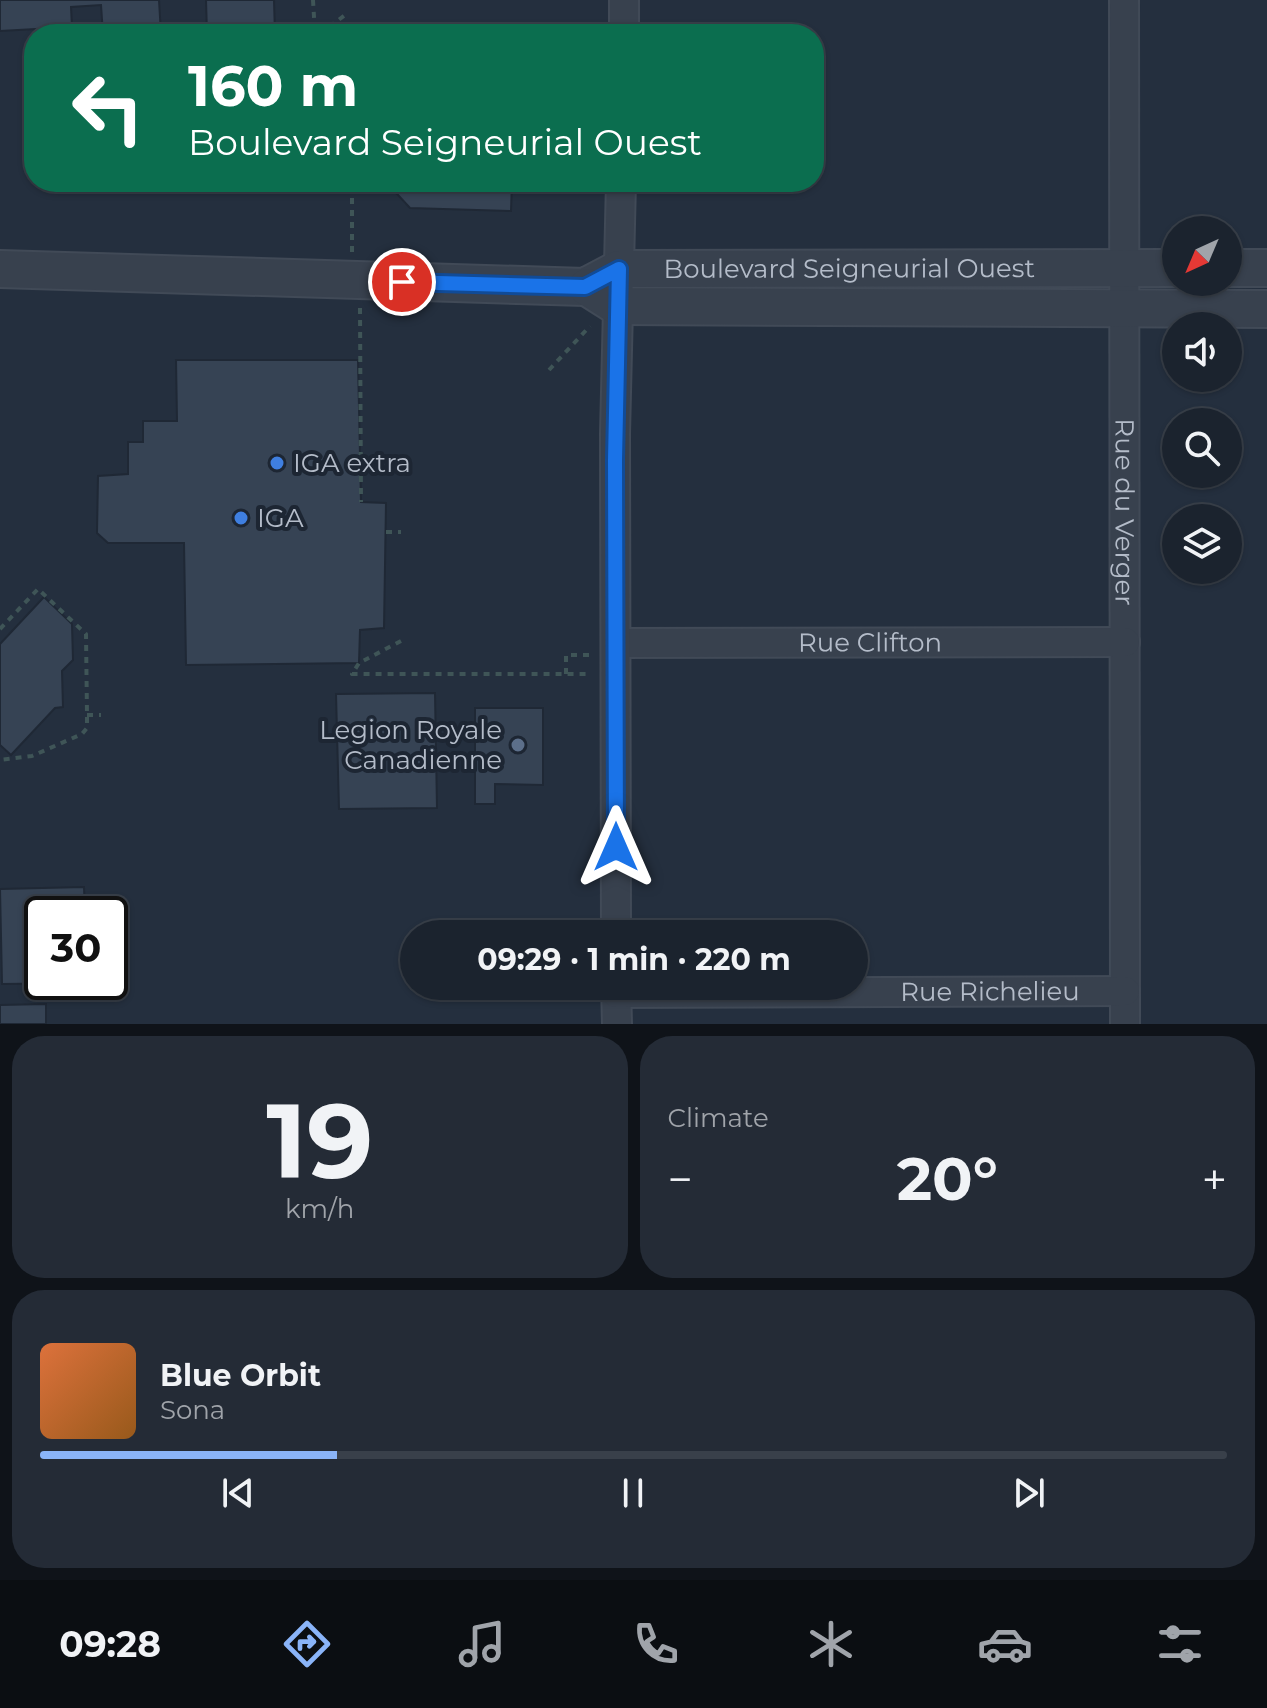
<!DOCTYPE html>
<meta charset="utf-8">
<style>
body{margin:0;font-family:Montserrat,sans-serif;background:#242b36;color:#f1f3f6;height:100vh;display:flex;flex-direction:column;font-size:30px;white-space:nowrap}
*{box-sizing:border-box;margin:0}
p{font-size:26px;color:#a0a4aa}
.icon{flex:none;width:44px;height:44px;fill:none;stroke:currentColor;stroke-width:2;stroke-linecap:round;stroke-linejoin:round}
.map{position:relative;height:1024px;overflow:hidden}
.side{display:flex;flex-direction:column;gap:12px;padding:12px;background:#0f1319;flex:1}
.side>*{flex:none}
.banner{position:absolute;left:24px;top:24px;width:800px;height:168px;border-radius:32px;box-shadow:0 2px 6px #0004,0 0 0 2px #39404a;background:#0b6e4f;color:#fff;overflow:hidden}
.needle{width:52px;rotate:224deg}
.controls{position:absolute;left:1162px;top:216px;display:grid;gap:16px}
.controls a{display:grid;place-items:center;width:80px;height:80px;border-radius:50%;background:#1b232e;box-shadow:0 2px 6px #0004,0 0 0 2px #39404a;font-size:40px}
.speed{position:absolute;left:24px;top:896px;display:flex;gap:16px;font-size:40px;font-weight:700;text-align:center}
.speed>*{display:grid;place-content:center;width:104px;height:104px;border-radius:50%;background:#1b232e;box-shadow:0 2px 6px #0004,0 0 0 2px #39404a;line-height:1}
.speed .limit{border:4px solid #111;border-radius:12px;background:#fff;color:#111}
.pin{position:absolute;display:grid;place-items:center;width:68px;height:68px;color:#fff;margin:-34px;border:4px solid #fff;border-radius:50%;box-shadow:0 2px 8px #0007}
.me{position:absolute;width:88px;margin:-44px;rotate:0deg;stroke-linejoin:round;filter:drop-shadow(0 0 6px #0008)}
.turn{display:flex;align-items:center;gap:28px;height:168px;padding:0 32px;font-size:36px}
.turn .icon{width:104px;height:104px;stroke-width:2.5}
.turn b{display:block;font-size:56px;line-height:68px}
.big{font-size:60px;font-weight:700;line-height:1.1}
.side .card{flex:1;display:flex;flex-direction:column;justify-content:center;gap:12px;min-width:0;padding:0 28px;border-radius:32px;background:#242b36}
.side .dial{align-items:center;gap:0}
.dial b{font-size:104px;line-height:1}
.song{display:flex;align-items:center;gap:24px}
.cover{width:96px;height:96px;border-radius:12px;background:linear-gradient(135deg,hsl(20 70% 55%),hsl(30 70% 35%))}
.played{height:8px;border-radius:4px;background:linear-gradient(90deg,#8ab4f8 25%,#39404a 25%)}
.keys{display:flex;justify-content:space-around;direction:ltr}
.heat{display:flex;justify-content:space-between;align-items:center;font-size:44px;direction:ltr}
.side .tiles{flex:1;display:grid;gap:12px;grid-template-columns:1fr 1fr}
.card:last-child{grid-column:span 2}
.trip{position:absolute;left:400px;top:920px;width:468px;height:80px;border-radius:40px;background:#1b232e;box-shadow:0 2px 6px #0004,0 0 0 2px #39404a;font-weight:700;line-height:80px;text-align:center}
.tabs{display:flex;height:128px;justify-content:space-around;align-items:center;background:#0b0e12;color:#a0a4aa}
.tabs .icon{width:56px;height:56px}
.tabs .current{color:#8ab4f8}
.tabs b{font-size:36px;color:#f1f3f6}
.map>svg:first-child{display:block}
</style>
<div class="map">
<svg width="1267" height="1024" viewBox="0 0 1267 1024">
<rect width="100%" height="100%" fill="#242f3e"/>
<!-- building -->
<path fill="#364354" stroke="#1f2835" stroke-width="2" d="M0,0H159L161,34H103L101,5L71,7L72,27L0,31Z
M206,0H274L275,34H207Z
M386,182H512L511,211L410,208Z
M176,360H358L361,502L386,503L384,628L360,630L359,663L186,665L184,543H108L97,533L98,476L128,474V442H143V421H177Z
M44,597L72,624L73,660L62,671L63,707L55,708L11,755L0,745V644Z
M435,693L437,808L339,809L336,694Z
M475,708H543V785L495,784V804H475Z
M84,887L85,914H42V982L87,983L2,984L0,889Z
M501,925L541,926V934H501Z
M46,1004V1024H0V1005Z"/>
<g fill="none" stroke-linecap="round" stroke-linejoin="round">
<defs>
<g id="minor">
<path id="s1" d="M1124,0L1125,1024"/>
<path d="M624,34V0"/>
<path id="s2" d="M616,643L1125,642"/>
<path d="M616,934L615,434L621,182"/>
<path d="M616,986L617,1024"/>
<path id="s3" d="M616,993L1125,991"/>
</g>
<g id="tertiary">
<path d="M1228,268H1267"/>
<path id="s4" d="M0,269L585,287L619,269L1176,268"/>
<path d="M587,287L617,306L1267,309"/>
</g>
</defs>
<!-- minor casing -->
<use href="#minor" stroke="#414a57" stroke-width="32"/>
<!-- tertiary casing -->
<use href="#tertiary" stroke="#414a57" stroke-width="40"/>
<!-- path -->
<path stroke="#3f5557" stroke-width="4" stroke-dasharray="6 6" stroke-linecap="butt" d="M313,0L315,34
M320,34L345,15
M352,252V182
M360,308L361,502
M549,370L590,326
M386,532H401
M0,629L38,589L86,634L87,715V728L82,734L32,756L0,760
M401,641L359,663L352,674H590
M566,674V655H590
M87,715H101"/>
<!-- minor -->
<use href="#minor" stroke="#38414e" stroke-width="28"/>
<!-- tertiary -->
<use href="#tertiary" stroke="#38414e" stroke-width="36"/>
</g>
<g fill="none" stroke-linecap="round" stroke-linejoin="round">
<defs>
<path id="route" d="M402,282L585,287L619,269L615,460L616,847"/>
</defs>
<!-- route casing -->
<use href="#route" stroke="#114b97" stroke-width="20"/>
<!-- route -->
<use href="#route" stroke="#1a73e8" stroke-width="14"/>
</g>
<!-- markers -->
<g fill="#3f7fe0" stroke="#1d2633" stroke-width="3">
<circle cx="277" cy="463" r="8"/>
<circle cx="241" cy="518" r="8"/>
</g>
<circle fill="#5c6f8a" stroke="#1d2633" stroke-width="3" cx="518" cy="745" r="8"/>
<g text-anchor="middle" stroke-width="8" stroke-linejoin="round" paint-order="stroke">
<!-- street labels -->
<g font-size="26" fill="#b4bcc9" stroke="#1d2633">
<text dy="9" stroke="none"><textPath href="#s4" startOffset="854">Boulevard Seigneurial Ouest</textPath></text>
<text dy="9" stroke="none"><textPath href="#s1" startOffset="512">Rue du Verger</textPath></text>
<text dy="9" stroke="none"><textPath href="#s2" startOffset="254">Rue Clifton</textPath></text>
<text dy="9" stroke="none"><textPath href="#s3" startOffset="374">Rue Richelieu</textPath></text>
</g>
<!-- poi labels -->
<g font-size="26" fill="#b4bcc9" stroke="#1d2633" text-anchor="start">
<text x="293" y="472">IGA extra</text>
<text x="257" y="527">IGA</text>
<text x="502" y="739" text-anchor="end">Legion Royale<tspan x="502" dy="30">Canadienne</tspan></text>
</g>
</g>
</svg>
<div class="controls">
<a><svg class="needle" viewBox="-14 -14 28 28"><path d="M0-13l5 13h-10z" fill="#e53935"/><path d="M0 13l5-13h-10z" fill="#a0a4aa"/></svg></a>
<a><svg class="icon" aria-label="sound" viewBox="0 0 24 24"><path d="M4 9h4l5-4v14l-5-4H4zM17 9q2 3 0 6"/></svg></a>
<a><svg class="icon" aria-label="search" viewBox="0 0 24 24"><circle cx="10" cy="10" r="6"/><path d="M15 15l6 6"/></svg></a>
<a><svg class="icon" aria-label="layers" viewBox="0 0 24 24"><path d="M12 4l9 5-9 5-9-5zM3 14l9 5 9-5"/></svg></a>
</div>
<div class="speed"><div class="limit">30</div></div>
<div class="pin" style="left:402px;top:282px;background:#d93025"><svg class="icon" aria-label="arrive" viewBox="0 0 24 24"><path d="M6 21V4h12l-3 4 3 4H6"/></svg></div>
<svg class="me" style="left:616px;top:847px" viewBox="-20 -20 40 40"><path d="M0-17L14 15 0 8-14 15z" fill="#1a73e8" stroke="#fff" stroke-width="4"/></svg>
<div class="trip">09:29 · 1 min · 220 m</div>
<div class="banner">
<div class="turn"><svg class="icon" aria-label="left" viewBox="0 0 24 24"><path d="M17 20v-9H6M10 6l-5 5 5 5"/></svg><div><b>160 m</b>Boulevard Seigneurial Ouest</div></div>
</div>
</div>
<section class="side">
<div class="tiles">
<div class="card dial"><b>19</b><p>km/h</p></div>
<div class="card"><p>Climate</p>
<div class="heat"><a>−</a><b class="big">20°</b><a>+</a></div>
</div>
<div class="card">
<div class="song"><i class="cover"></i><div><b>Blue Orbit</b><p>Sona</p></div></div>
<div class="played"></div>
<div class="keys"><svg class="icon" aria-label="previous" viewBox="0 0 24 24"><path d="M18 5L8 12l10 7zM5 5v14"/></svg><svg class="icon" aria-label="pause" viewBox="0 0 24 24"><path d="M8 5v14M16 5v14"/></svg><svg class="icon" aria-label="next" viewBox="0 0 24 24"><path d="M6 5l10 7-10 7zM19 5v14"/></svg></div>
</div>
</div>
</section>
<nav class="tabs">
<b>09:28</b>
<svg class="icon current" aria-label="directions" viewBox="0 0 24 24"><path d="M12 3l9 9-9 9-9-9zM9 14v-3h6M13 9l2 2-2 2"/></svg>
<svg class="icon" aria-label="music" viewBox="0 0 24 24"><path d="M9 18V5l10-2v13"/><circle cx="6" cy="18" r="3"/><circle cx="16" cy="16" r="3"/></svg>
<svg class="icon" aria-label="phone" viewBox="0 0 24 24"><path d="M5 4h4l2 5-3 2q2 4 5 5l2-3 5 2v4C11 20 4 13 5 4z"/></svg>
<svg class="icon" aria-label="climate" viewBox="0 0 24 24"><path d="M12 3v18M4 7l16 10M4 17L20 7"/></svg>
<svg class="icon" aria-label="car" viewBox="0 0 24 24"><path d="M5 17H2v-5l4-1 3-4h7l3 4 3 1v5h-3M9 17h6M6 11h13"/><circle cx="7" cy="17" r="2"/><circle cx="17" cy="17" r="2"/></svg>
<svg class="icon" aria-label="filters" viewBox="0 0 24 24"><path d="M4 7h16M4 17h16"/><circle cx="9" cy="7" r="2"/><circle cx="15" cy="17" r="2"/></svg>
</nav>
